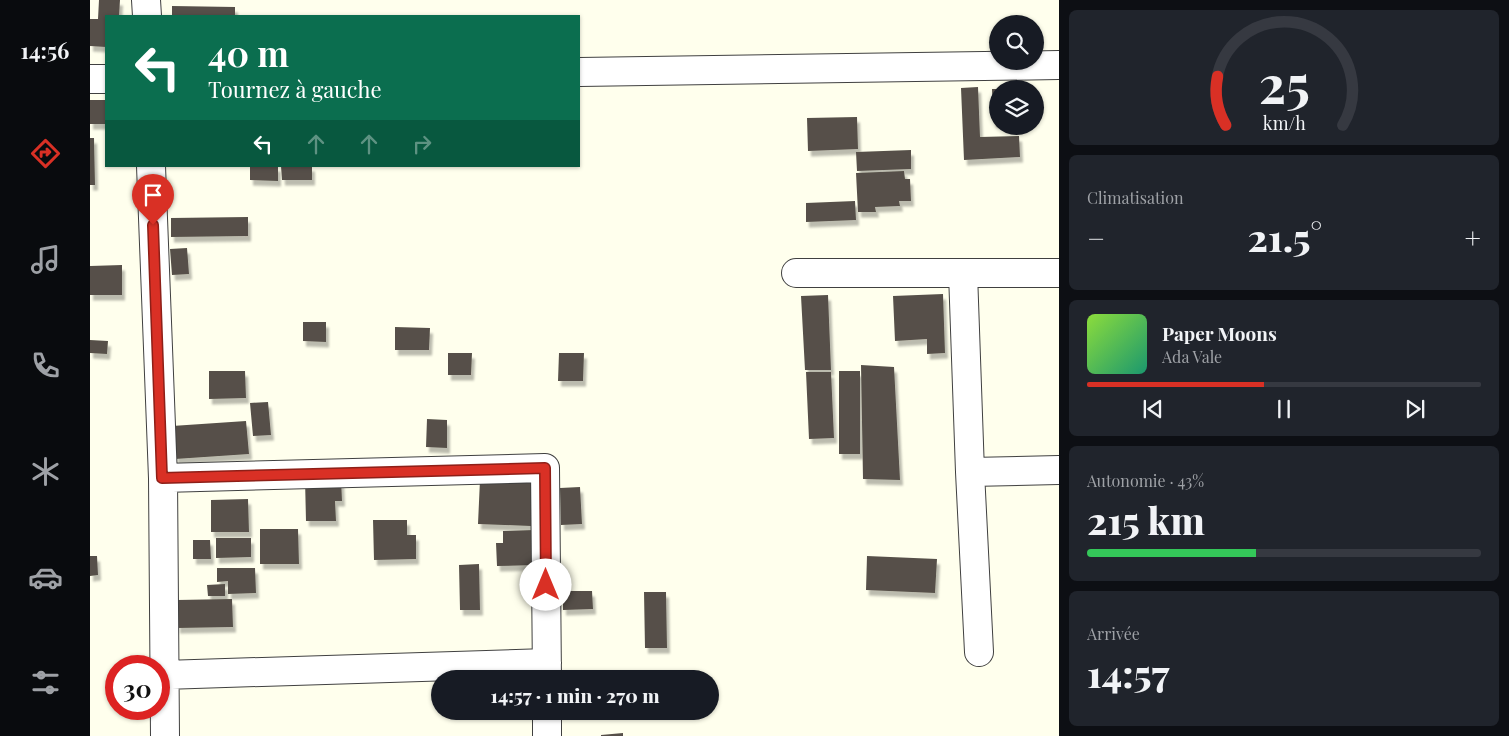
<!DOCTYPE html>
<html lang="fr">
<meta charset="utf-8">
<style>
body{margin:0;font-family:"Playfair Display",serif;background:#20242c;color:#f1f3f6;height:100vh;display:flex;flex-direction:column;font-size:19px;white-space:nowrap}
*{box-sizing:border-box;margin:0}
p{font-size:16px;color:#9ea1a6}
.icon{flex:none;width:28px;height:28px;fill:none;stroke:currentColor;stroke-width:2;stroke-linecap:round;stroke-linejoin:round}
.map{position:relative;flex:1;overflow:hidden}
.details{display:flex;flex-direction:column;gap:10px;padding:10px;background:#0d0f14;width:450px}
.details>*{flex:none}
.banner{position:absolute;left:15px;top:15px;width:475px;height:152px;border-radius:0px;box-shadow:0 1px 4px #0004;background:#0b6e4f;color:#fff;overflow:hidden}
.buttons{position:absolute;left:899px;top:15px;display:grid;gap:10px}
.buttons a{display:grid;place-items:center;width:55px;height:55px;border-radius:50%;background:#171b24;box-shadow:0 1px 4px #0004;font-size:25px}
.speed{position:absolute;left:15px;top:655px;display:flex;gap:10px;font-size:25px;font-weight:700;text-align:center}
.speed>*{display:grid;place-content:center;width:65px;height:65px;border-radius:50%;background:#171b24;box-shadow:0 1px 4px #0004;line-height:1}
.speed .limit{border:8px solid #d22;background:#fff;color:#111}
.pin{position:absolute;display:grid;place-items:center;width:42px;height:42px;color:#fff;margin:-51px -21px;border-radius:50% 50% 50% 0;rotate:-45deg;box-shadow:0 0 5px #0007}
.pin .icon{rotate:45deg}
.me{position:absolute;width:55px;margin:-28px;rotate:0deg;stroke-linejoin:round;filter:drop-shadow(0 0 4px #0008)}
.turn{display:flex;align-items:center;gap:18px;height:105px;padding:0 20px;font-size:22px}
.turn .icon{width:65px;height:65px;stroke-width:2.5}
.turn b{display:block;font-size:35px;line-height:42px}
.lanes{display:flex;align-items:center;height:48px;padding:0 20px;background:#0003;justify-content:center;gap:25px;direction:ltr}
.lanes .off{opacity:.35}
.big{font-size:38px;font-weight:800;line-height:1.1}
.details .tile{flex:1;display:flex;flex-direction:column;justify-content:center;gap:8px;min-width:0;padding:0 18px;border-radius:8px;background:#20242c}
.details .dial{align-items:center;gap:0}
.dial svg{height:130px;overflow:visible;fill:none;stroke:#363941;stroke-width:7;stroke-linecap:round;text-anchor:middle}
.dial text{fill:#f1f3f6;stroke:none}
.song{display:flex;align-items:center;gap:15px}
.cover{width:60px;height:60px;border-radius:8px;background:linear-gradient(135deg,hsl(90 70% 55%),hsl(160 70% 35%))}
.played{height:5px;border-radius:2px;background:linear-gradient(90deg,#d93025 45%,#363941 45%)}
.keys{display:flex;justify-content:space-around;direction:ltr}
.heat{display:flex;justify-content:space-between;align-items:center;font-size:28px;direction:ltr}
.charge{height:8px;border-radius:4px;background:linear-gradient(90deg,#34c759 43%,#363941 0)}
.trip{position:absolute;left:341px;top:670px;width:288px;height:50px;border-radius:25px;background:#171b24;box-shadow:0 1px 4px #0004;font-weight:800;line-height:50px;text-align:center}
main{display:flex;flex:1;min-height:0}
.tabs{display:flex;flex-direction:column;width:90px;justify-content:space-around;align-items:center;background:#090b0e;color:#9ea1a6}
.tabs .icon{width:35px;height:35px}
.tabs .selected{color:#d93025}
.tabs b{font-size:22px;color:#f1f3f6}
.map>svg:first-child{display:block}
</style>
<main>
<nav class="tabs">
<b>14:56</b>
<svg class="icon selected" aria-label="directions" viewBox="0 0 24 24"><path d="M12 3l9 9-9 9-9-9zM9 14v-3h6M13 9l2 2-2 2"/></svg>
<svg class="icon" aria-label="music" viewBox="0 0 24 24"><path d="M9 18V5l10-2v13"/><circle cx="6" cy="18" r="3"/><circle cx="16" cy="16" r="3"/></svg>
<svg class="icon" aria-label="phone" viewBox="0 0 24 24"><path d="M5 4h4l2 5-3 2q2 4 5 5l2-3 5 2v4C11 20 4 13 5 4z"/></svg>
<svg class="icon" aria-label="climate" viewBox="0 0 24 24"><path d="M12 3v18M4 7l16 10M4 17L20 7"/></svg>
<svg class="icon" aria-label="car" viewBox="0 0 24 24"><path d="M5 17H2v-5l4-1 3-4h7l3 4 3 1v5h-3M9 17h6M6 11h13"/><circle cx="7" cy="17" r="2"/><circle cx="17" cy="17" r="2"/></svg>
<svg class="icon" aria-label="filters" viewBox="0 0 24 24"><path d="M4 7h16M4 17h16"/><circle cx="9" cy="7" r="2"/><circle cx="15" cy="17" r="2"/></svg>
</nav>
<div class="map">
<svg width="969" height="736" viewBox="0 0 969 736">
<defs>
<filter id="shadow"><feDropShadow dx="3" dy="5.5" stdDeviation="1" flood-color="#0004"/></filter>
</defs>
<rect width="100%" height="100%" fill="#ffffed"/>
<!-- building -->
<path fill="#565048" filter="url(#shadow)" d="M9,0H30L29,16H16V47L0,46V19H8Z
M82,6L145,7V16H82Z
M888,87L890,137L929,136L930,157L874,160L871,88Z
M902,89H908V122H903Z
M0,100H16L15,124H0Z
M767,117L768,149L718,151L717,118Z
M0,138H4L5,185H0Z
M821,150V169L767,171L766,152Z
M160,166H188V181L160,180Z
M191,166H222V180H192Z
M814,171L815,179H820L821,201H809L810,206L785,207L786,212H768L766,173Z
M765,201L766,220L716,222V203Z
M158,217V236L81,237V218Z
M97,248L99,274L82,275L80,249Z
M32,265V295H0V266Z
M853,294L855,353L837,354V339L805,341L803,296Z
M738,295L741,370H715L711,296Z
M213,322H236V342L213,341Z
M305,327L340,328L339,350H305Z
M0,340L18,341L17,354L0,353Z
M358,353H382L381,375H358Z
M469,353H494L493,381H468Z
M771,365L804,367L810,480L773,479Z
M119,371H155L156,398L119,399Z
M749,371H770V454H749Z
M716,372H741L744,438L719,439Z
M178,402L181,435L163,436L160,403Z
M337,419L357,420V448L336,447Z
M156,421L159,454L85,459L82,426Z
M215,479H251L252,501H245L246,521H216Z
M390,480L442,482L441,526L388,524Z
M490,487L492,524L471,525L470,488Z
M158,499L159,532H121V500Z
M283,520H317V535H326V559L284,560Z
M170,529H208L209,564H170Z
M444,530L445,565L407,566L406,543H413V531Z
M126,538H161V557L126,558Z
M103,540H120L121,559H103Z
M0,556H7L8,575L0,576Z
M777,556L847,559L845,593L776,590Z
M389,564L390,610H370L369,565Z
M127,568H165L166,593L138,594V581L127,582Z
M135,584V596H118L117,585Z
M473,591H502L503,609L473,610Z
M554,592H576L577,648H555Z
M142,599L143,627L87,628V600Z
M533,733V736H511V735Z"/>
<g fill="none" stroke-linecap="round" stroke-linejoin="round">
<defs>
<path id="minor" d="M56,0L57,16
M489,72L969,65
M0,79H16
M61,166L73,478L75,736
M706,273H969
M873,273L880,472L889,652
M880,472L969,470
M73,478L455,468L457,679
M74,675L457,663
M457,711V736"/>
</defs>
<!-- minor casing -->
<use href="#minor" stroke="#404040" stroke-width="30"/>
<!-- minor -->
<use href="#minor" stroke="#fff" stroke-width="28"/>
</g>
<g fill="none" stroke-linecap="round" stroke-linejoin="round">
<defs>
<path id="route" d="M63,225L72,478L455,468L456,585"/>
</defs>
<!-- route casing -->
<use href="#route" stroke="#8d1f18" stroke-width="12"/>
<!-- route -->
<use href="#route" stroke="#d93025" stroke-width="9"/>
</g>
</svg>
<div class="buttons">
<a><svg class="icon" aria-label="search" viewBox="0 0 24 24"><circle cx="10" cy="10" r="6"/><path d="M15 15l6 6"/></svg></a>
<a><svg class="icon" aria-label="layers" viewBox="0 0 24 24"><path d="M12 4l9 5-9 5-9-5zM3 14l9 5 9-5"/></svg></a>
</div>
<div class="speed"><div class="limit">30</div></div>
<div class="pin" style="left:63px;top:225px;background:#d93025"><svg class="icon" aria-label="arrive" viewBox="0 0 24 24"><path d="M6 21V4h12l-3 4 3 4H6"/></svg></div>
<svg class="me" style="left:456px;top:585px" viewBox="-20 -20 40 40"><circle r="19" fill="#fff"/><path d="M0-13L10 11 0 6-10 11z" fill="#d93025"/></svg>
<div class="trip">14:57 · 1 min · 270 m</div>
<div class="banner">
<div class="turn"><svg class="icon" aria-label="left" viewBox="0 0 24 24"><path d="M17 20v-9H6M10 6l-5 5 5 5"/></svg><div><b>40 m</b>Tournez à gauche</div></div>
<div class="lanes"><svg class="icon" aria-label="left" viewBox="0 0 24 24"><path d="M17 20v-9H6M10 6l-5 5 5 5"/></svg><svg class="icon off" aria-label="ahead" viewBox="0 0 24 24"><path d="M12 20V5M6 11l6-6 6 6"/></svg><svg class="icon off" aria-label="ahead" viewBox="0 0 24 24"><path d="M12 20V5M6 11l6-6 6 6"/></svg><svg class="icon off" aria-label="right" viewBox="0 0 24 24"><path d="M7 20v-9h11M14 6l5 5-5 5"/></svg></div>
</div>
</div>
<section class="details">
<div class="tile dial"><svg viewBox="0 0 100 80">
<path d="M14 69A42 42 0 1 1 86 69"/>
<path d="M14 69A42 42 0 0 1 9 39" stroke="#d93025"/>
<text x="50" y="56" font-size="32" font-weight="700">25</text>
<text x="50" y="72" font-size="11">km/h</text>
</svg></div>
<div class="tile"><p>Climatisation</p>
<div class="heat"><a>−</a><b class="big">21.5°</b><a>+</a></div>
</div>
<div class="tile">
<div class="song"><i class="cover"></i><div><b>Paper Moons</b><p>Ada Vale</p></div></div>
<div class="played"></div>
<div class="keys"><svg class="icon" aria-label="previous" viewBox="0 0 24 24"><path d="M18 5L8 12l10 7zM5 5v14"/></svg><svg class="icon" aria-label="pause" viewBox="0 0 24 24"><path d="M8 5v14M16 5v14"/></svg><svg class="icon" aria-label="next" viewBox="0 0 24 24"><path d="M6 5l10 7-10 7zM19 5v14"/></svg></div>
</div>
<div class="tile"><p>Autonomie · 43%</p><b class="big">215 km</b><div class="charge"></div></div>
<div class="tile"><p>Arrivée</p><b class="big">14:57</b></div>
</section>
</main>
